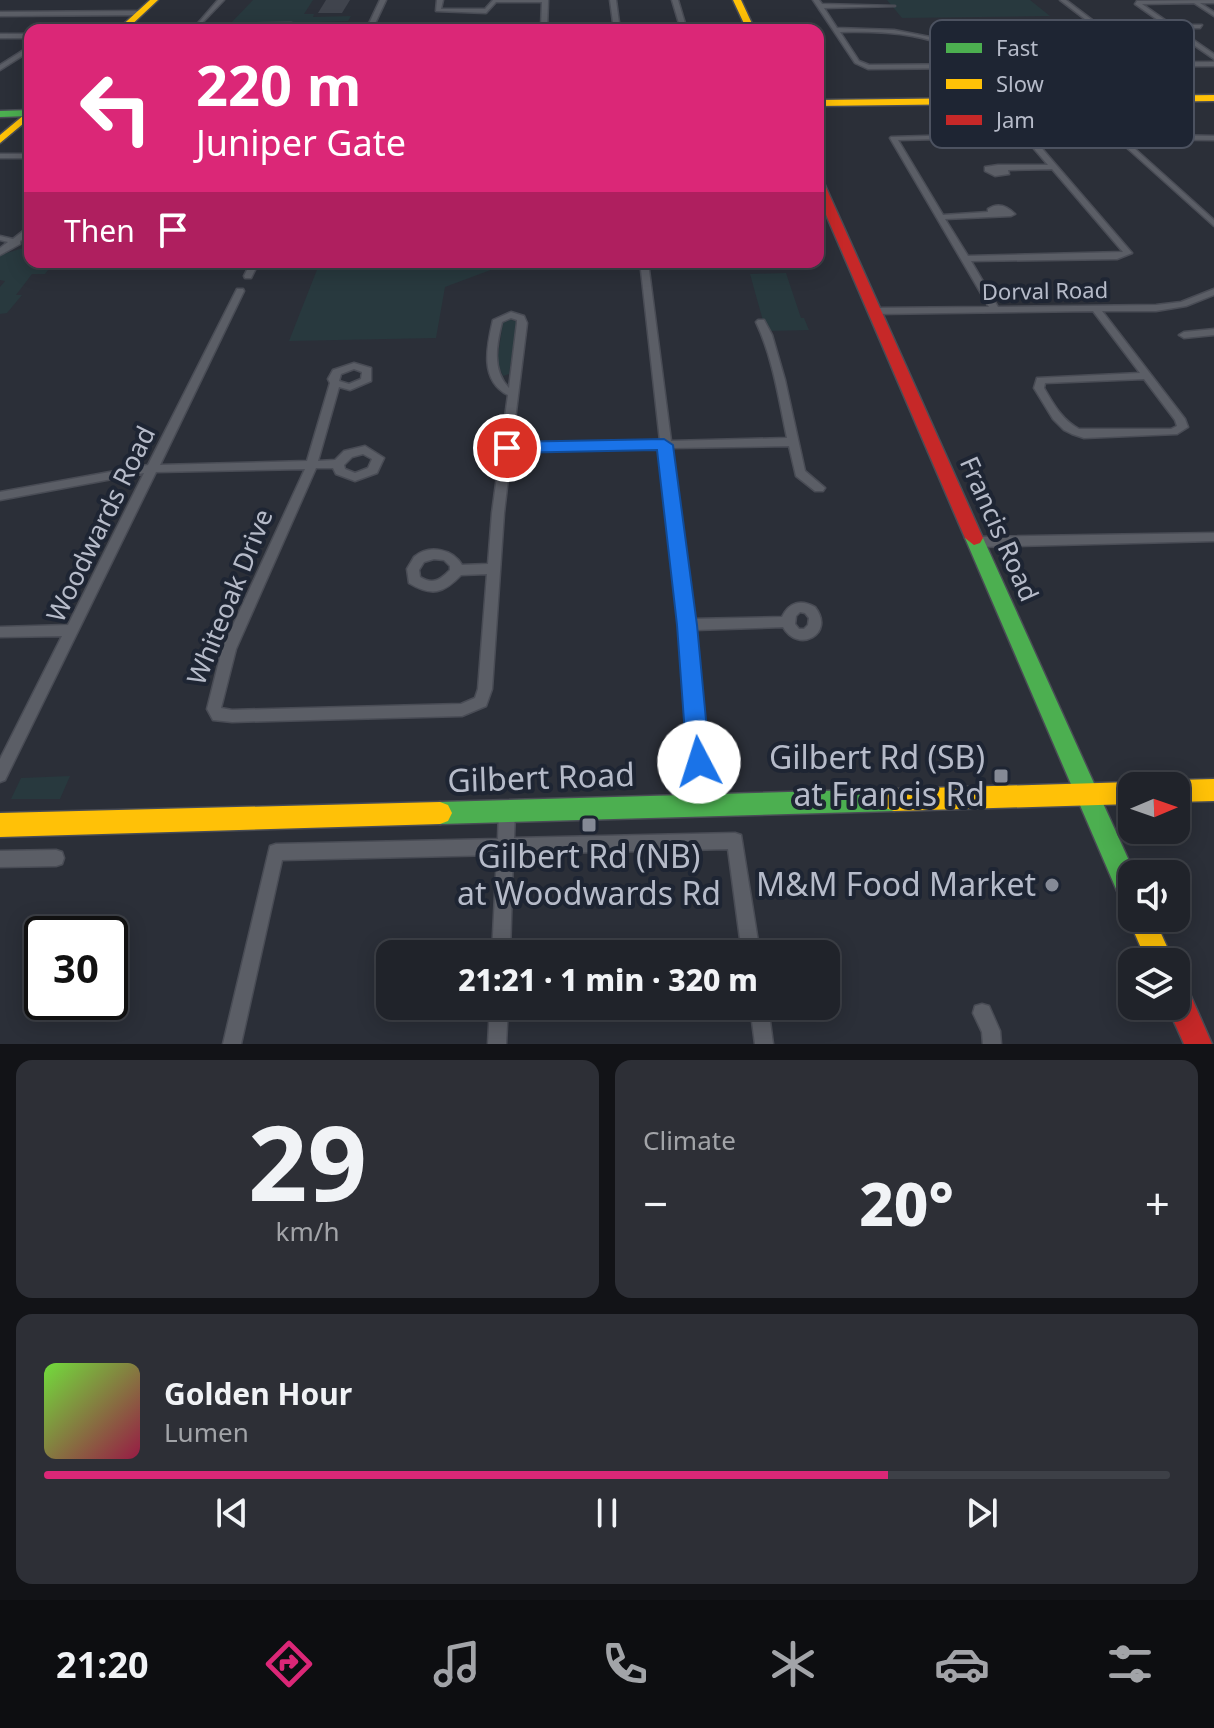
<!DOCTYPE html>
<meta charset="utf-8">
<style>
body{margin:0;font-family:"Noto Sans",sans-serif;background:#2d2f36;color:#f1f3f6;height:100vh;display:flex;flex-direction:column;font-size:30px;white-space:nowrap}
*{box-sizing:border-box;margin:0}
p{font-size:26px;color:#a2a4a8}
.icon{flex:none;width:44px;height:44px;fill:none;stroke:currentColor;stroke-width:2;stroke-linecap:round;stroke-linejoin:round}
.map{position:relative;height:1044px;overflow:hidden}
.side{display:flex;flex-direction:column;gap:16px;padding:16px;background:#121317;flex:1}
.side>*{flex:none}
.top-card{position:absolute;left:24px;top:24px;width:800px;height:244px;border-radius:16px;box-shadow:0 4px 20px #0003,0 0 0 2px #3d4047;background:#db2777;color:#fff;overflow:hidden}
.needle{width:52px;rotate:88deg}
.tools{position:absolute;left:1118px;top:772px;display:grid;gap:16px}
.tools a{display:grid;place-items:center;width:72px;height:72px;border-radius:16px;background:#20232a;box-shadow:0 4px 20px #0003,0 0 0 2px #3d4047;font-size:40px}
.speed{position:absolute;left:24px;top:916px;display:flex;gap:16px;font-size:40px;font-weight:700;text-align:center}
.speed>*{display:grid;place-content:center;width:104px;height:104px;border-radius:50%;background:#20232a;box-shadow:0 4px 20px #0003,0 0 0 2px #3d4047;line-height:1}
.speed .limit{border:4px solid #111;border-radius:12px;background:#fff;color:#111}
.pin{position:absolute;display:grid;place-items:center;width:68px;height:68px;color:#fff;margin:-34px;border:4px solid #fff;border-radius:50%;box-shadow:0 2px 8px #0007}
.me{position:absolute;width:88px;margin:-44px;rotate:355deg;stroke-linejoin:round;filter:drop-shadow(0 0 6px #0008)}
.turn{display:flex;align-items:center;gap:28px;height:168px;padding:0 40px;font-size:36px}
.turn .icon{width:104px;height:104px;stroke-width:2.5}
.turn b{display:block;font-size:56px;line-height:68px}
.then{display:flex;align-items:center;height:76px;padding:0 40px;background:#0003;gap:16px;font-size:30px}
.big{font-size:60px;font-weight:800;line-height:1.1}
.side .widget{flex:1;display:flex;flex-direction:column;justify-content:center;gap:12px;min-width:0;padding:0 28px;border-radius:16px;background:#2d2f36}
.side .dial{align-items:center;gap:0}
.dial b{font-size:104px;line-height:1}
.song{display:flex;align-items:center;gap:24px}
.cover{width:96px;height:96px;border-radius:12px;background:linear-gradient(135deg,hsl(100 70% 55%),hsl(340 70% 35%))}
.played{height:8px;border-radius:4px;background:linear-gradient(90deg,#db2777 75%,#3d4047 75%)}
.keys{display:flex;justify-content:space-around;direction:ltr}
.heat{display:flex;justify-content:space-between;align-items:center;font-size:44px;direction:ltr}
.side .tiles{flex:1;display:grid;gap:16px;grid-template-columns:1fr 1fr}
.widget:last-child{grid-column:span 2}
.trip{position:absolute;left:376px;top:940px;width:464px;height:80px;border-radius:16px;background:#20232a;box-shadow:0 4px 20px #0003,0 0 0 2px #3d4047;font-weight:800;line-height:80px;text-align:center}
.tab-bar{display:flex;height:128px;justify-content:space-around;align-items:center;background:#0d0e11;color:#a2a4a8}
.tab-bar .icon{width:56px;height:56px}
.tab-bar .on{color:#db2777}
.tab-bar b{font-size:36px;color:#f1f3f6}
.map>svg:first-child{display:block}
</style>
<div class="map">
<svg width="1214" height="1044" viewBox="0 0 1214 1044">
<rect width="100%" height="100%" fill="#2b2f38"/>
<!-- green -->
<path fill="#28393e" d="M253,0H313L304,14H314L313,17L351,16L348,21L229,25Z
M887,0H1030L1050,16L902,18Z
M30,246V262H54L45,274H32L16,295H22L7,313L0,314V287L5,281L0,280V255Z
M320,262H512L445,287L436,338L289,341Z
M786,273L801,318H804L809,330L769,331L765,328L750,274Z
M507,318L517,322L509,374L503,376L497,362L503,322Z
M70,776L60,799H11L21,778Z"/>
<!-- building -->
<path fill="#40444d" d="M326,0H350L342,13H318Z"/>
<g fill="none" stroke-linecap="round" stroke-linejoin="round">
<defs>
<path id="street" d="M218,0H224L201,24L291,23L301,26L299,30H293L295,27H291L193,29Z
M380,0H386L372,30H366Z
M437,0H443L441,9H485L493,0H548L547,30H470L473,28L541,27L542,2H496L486,13L436,11Z
M610,0H616L620,30H614Z
M672,0H678L687,30H681Z
M813,0H819L822,4L895,6L824,8L837,28L894,30L930,37L954,27V29L936,38L972,54L985,64H1062L1024,29L1027,27L1094,26L1060,0H1066L1100,26L1165,25L1135,4L1137,1L1214,0V3H1200L1214,12V16L1194,3L1142,4L1172,25H1202L1200,28H1176L1214,54V59L1169,28L1104,29L1113,36L1111,39L1098,29L1032,31L1068,63L1214,62V66L1072,67L1106,98L1107,99L1104,101L1065,67L868,69L855,63ZM840,32C888,31 939,33 978,64L869,65L859,61Z
M0,12L140,11L143,13L140,15L0,16Z
M0,34H30V38H0Z
M30,46V51L0,70V65Z
M1059,98L1077,113L1119,134L1214,136V140L1124,139L1214,220V226L1116,138L1032,137L1132,253L1117,259L971,261L998,307L1156,305L1181,302L1214,289V295L1186,306L1156,311H1102L1185,419L1188,427L1177,434L1084,438L1072,434L1064,430L1053,419L1034,388L1037,378L1140,373L1093,311L875,314L870,311L875,308L989,307L890,138L891,137L1026,133L1110,134L1073,115L1057,101V99ZM1024,137L1048,165H998L985,167V171L995,176L1009,174L1008,170L1052,169L1123,252L968,256L945,219L1011,216L1015,214C1007,206 998,202 988,209V212L943,215L898,140ZM1144,379L1175,420L1177,426L1171,429H1079C1062,420 1054,405 1044,388L1045,383Z
M0,154H30V158H0Z
M27,228H30V234L20,241V244L0,255V248L8,242L0,240V236L13,239Z
M251,262H259L251,278H245L244,276Z
M645,267L649,270L671,441L787,438C779,400 773,358 756,322L758,320H764L772,335L785,380L805,471L825,488L823,491H815L796,476L789,446L672,448L693,619L782,617C789,602 801,599 815,607C836,634 798,654 783,627L694,630L711,804L709,809L703,811L697,809L695,804L680,625L661,448L511,452L504,513L492,689L486,706L462,716L232,722L213,720L207,709L222,649L305,469L156,472L5,780L0,782V759L62,636L0,637V627L68,625L144,473L0,500V492L148,465L237,289H243L244,291L160,465L307,461L330,383L328,379L333,370L354,363L371,368V381L350,390L339,387L318,461L335,460L344,451L365,446L384,458L377,473L355,481L336,474L333,468H316L236,649L221,708L232,710L461,704L475,698L478,689L487,574L461,575C444,593 432,597 409,583L407,569C408,567 413,559 414,557C429,544 453,549 462,565L488,564L492,513L508,395C479,380 487,346 493,320L511,312L524,316L527,323L512,444L660,441L641,270ZM511,318L517,320V323L509,388C491,370 497,343 502,322ZM354,369L362,372L361,379L349,384L339,381L341,374ZM363,454L372,459L368,468L355,473L345,469L344,465L352,457ZM434,559L444,560L450,566V570C440,580 433,585 420,577L419,570L424,562ZM800,612L805,613L809,618L808,625L804,629H799L795,624L796,616Z
M1214,329V335L1184,338L1179,335L1184,332Z
M1214,533V541L977,547L973,545L971,542L973,539L977,537Z
M507,802L513,805L515,810L514,838L735,833L741,835L760,954H742L728,849L513,854L510,954H492L497,855L282,860L241,1044H223L270,846L276,844L498,839L499,810L501,805Z
M56,850L62,852L64,858L62,864L56,866L0,867V851Z
M982,1004L989,1006L1000,1031L1001,1044H983L982,1032L973,1013L975,1006Z
M490,1006H508L506,1044H488Z
M750,1006H768L773,1044H755Z"/>
<path id="fast" d="M30,110V116L0,117V111Z
M974,531L983,538L1135,874H1132V909L1123,905L965,538Z
M894,789L902,792L906,800L902,808L894,811L440,824L432,821L428,813L432,805L440,802Z"/>
<path id="slow" d="M150,0H158L126,30H117Z
M733,0H741L755,30H747Z
M1214,95V101L818,106V100Z
M30,110V118L0,143V135Z
M1214,779V801L1176,802V786H1167L1176,780Z
M1132,782L1141,786H1132V804L894,811L886,808L882,800L886,792L894,789Z
M440,802L448,805L452,813L448,821L440,824L0,837V813Z
M1132,909V918H1154L1174,962H1147L1128,918Z"/>
<path id="jam" d="M818,180L824,183L983,538L980,543L974,545L965,538L818,196Z
M1176,981L1186,985L1212,1044H1184L1167,1006H1176Z"/>
</defs>
<!-- street casing -->
<use href="#street" stroke="#494c55" stroke-width="3"/>
<!-- fast casing -->
<use href="#fast" stroke="#494c55" stroke-width="3"/>
<!-- slow casing -->
<use href="#slow" stroke="#494c55" stroke-width="3"/>
<!-- jam casing -->
<use href="#jam" stroke="#494c55" stroke-width="3"/>
<!-- street -->
<use href="#street" fill="#5b5e66" fill-rule="evenodd"/>
<!-- fast -->
<use href="#fast" fill="#4caf50" fill-rule="evenodd"/>
<!-- slow -->
<use href="#slow" fill="#ffc107" fill-rule="evenodd"/>
<!-- jam -->
<use href="#jam" fill="#c62828" fill-rule="evenodd"/>
</g>
<!-- route -->
<path fill="#1a73e8" stroke="#114b97" stroke-width="2" d="M664,439L673,445L697,625L710,762L707,769L699,773L691,769L687,762L677,625L657,450L507,453L498,448L507,442Z"/>
<!-- markers -->
<g fill="#858a96" stroke="#1e2533" stroke-width="3">
<rect x="993" y="768" width="16" height="16" rx="4"/>
<rect x="581" y="817" width="16" height="16" rx="4"/>
<circle cx="1052" cy="885" r="8"/>
</g>
<g text-anchor="middle" stroke-width="8" stroke-linejoin="round" paint-order="stroke">
<!-- far-street labels -->
<g font-size="22" fill="#b6bbc9" stroke="#1e2533">
<text transform="translate(1045 291) rotate(-1)" y="8">Dorval Road</text>
</g>
<!-- street labels -->
<g font-size="26" fill="#b6bbc9" stroke="#1e2533">
<text transform="translate(101 524) rotate(-64)" y="9">Woodwards Road</text>
<text transform="translate(999 529) rotate(66)" y="9">Francis Road</text>
<text transform="translate(230 597) rotate(-68)" y="9">Whiteoak Drive</text>
</g>
<!-- near-poi labels -->
<g font-size="32" fill="#b6bbc9" stroke="#1e2533" text-anchor="end">
<text x="985" y="769">Gilbert Rd (SB)<tspan x="985" dy="37">at Francis Rd</tspan></text>
<text x="589" y="868" text-anchor="middle">Gilbert Rd (NB)<tspan x="589" dy="37">at Woodwards Rd</tspan></text>
<text x="1036" y="896">M&amp;M Food Market</text>
</g>
<!-- near-street labels -->
<g font-size="32" fill="#b6bbc9" stroke="#1e2533">
<text transform="translate(541 778) rotate(-2)" y="11">Gilbert Road</text>
</g>
</g>
<!-- legend -->
<rect x="930" y="20" width="264" height="128" rx="12" fill="#1e2533" stroke="#4c5260" stroke-width="2"/>
<rect x="946" y="43" width="36" height="10" fill="#4caf50"/>
<rect x="946" y="79" width="36" height="10" fill="#ffc107"/>
<rect x="946" y="115" width="36" height="10" fill="#c62828"/>
<g font-size="22" fill="#b6bbc9">
<text x="996" y="56">Fast</text>
<text x="996" y="92">Slow</text>
<text x="996" y="128">Jam</text>
</g>
</svg>
<div class="tools">
<a><svg class="needle" viewBox="-14 -14 28 28"><path d="M0-13l5 13h-10z" fill="#e53935"/><path d="M0 13l5-13h-10z" fill="#a2a4a8"/></svg></a>
<a><svg class="icon" aria-label="sound" viewBox="0 0 24 24"><path d="M4 9h4l5-4v14l-5-4H4zM17 9q2 3 0 6"/></svg></a>
<a><svg class="icon" aria-label="layers" viewBox="0 0 24 24"><path d="M12 4l9 5-9 5-9-5zM3 14l9 5 9-5"/></svg></a>
</div>
<div class="speed"><div class="limit">30</div></div>
<div class="pin" style="left:507px;top:448px;background:#d93025"><svg class="icon" aria-label="arrive" viewBox="0 0 24 24"><path d="M6 21V4h12l-3 4 3 4H6"/></svg></div>
<svg class="me" style="left:699px;top:762px" viewBox="-20 -20 40 40"><circle r="19" fill="#fff"/><path d="M0-13L10 11 0 6-10 11z" fill="#1a73e8"/></svg>
<div class="trip">21:21 · 1 min · 320 m</div>
<div class="top-card">
<div class="turn"><svg class="icon" aria-label="left" viewBox="0 0 24 24"><path d="M17 20v-9H6M10 6l-5 5 5 5"/></svg><div><b>220 m</b>Juniper Gate</div></div>
<div class="then">Then<svg class="icon" aria-label="arrive" viewBox="0 0 24 24"><path d="M6 21V4h12l-3 4 3 4H6"/></svg></div>
</div>
</div>
<section class="side">
<div class="tiles">
<div class="widget dial"><b>29</b><p>km/h</p></div>
<div class="widget"><p>Climate</p>
<div class="heat"><a>−</a><b class="big">20°</b><a>+</a></div>
</div>
<div class="widget">
<div class="song"><i class="cover"></i><div><b>Golden Hour</b><p>Lumen</p></div></div>
<div class="played"></div>
<div class="keys"><svg class="icon" aria-label="previous" viewBox="0 0 24 24"><path d="M18 5L8 12l10 7zM5 5v14"/></svg><svg class="icon" aria-label="pause" viewBox="0 0 24 24"><path d="M8 5v14M16 5v14"/></svg><svg class="icon" aria-label="next" viewBox="0 0 24 24"><path d="M6 5l10 7-10 7zM19 5v14"/></svg></div>
</div>
</div>
</section>
<nav class="tab-bar">
<b>21:20</b>
<svg class="icon on" aria-label="directions" viewBox="0 0 24 24"><path d="M12 3l9 9-9 9-9-9zM9 14v-3h6M13 9l2 2-2 2"/></svg>
<svg class="icon" aria-label="music" viewBox="0 0 24 24"><path d="M9 18V5l10-2v13"/><circle cx="6" cy="18" r="3"/><circle cx="16" cy="16" r="3"/></svg>
<svg class="icon" aria-label="phone" viewBox="0 0 24 24"><path d="M5 4h4l2 5-3 2q2 4 5 5l2-3 5 2v4C11 20 4 13 5 4z"/></svg>
<svg class="icon" aria-label="climate" viewBox="0 0 24 24"><path d="M12 3v18M4 7l16 10M4 17L20 7"/></svg>
<svg class="icon" aria-label="car" viewBox="0 0 24 24"><path d="M5 17H2v-5l4-1 3-4h7l3 4 3 1v5h-3M9 17h6M6 11h13"/><circle cx="7" cy="17" r="2"/><circle cx="17" cy="17" r="2"/></svg>
<svg class="icon" aria-label="filters" viewBox="0 0 24 24"><path d="M4 7h16M4 17h16"/><circle cx="9" cy="7" r="2"/><circle cx="15" cy="17" r="2"/></svg>
</nav>
